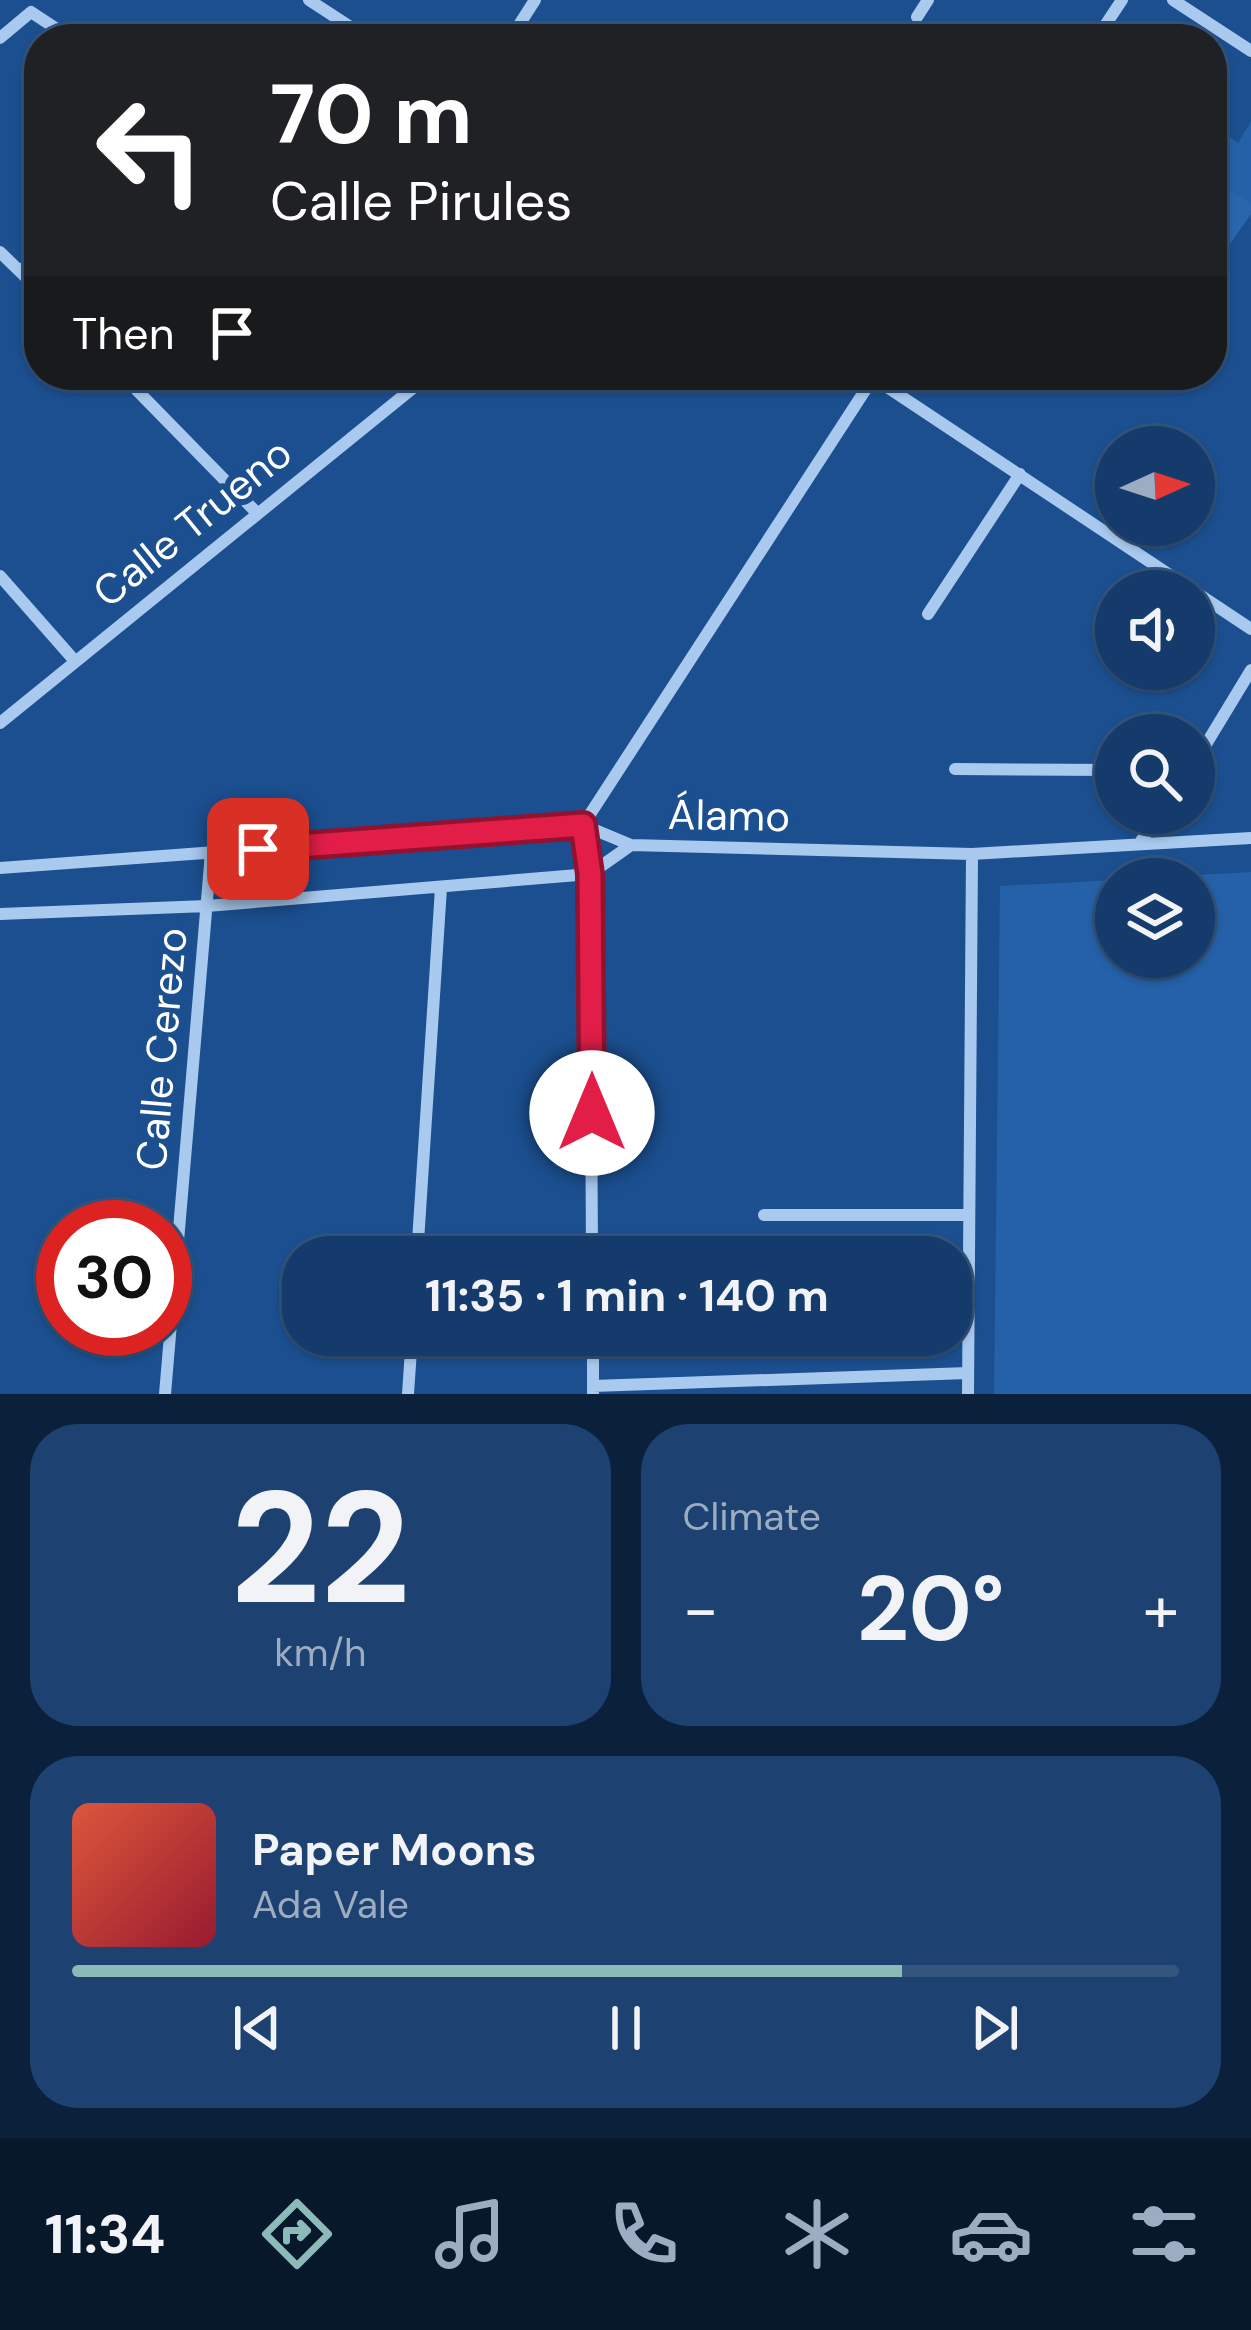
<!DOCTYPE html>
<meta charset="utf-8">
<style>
body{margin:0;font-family:"DM Sans",sans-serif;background:#1d4271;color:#f1f3f6;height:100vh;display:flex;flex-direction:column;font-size:45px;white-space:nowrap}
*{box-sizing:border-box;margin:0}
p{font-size:39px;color:#9dadc1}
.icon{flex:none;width:66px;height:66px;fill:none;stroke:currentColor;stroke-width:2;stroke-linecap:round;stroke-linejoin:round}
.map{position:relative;height:1394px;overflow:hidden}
.side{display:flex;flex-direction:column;gap:30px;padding:30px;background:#0b203b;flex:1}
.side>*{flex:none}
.hud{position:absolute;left:24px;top:24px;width:1203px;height:366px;border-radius:48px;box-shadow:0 3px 9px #0004,0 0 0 3px #33557e;background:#202124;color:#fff;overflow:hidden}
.needle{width:78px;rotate:87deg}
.fabs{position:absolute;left:1095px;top:426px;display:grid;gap:24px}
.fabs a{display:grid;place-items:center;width:120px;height:120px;border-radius:50%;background:#143b6b;box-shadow:0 3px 9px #0004,0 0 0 3px #33557e;font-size:60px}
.speed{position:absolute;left:36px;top:1200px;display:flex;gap:24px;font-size:60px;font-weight:700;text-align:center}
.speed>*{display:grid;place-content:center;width:156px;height:156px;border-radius:50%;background:#143b6b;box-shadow:0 3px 9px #0004,0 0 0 3px #33557e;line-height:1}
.speed .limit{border:18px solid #d22;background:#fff;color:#111}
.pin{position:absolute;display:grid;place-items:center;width:102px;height:102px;color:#fff;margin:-51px;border-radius:24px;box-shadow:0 6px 18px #0006}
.me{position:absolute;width:132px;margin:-66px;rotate:0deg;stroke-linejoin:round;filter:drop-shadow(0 0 9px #0008)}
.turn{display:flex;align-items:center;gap:42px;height:252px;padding:0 48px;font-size:54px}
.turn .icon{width:156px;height:156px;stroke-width:2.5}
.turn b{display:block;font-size:84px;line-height:102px}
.then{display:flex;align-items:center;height:114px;padding:0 48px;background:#0003;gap:24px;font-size:45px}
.big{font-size:90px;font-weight:700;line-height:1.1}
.side .card{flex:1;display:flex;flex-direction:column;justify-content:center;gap:18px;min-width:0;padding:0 42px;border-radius:48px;background:#1d4271}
.side .dial{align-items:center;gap:0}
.dial b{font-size:156px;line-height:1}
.song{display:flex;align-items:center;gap:36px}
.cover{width:144px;height:144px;border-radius:18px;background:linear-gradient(135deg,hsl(10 70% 55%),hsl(350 70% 35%))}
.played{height:12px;border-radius:6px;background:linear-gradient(90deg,#8bbbb9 75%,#33557e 75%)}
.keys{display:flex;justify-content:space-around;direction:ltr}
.heat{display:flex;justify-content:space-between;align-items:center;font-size:66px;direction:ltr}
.side .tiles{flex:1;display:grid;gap:30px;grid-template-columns:1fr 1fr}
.card:last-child{grid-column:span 2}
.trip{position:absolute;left:282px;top:1236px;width:690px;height:120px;border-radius:48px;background:#143b6b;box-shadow:0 3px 9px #0004,0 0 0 3px #33557e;font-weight:700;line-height:120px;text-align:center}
.tab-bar{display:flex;height:192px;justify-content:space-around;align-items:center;background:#08182b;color:#9dadc1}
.tab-bar .icon{width:84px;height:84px}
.tab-bar .current{color:#8bbbb9}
.tab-bar b{font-size:54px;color:#f1f3f6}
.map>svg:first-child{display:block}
</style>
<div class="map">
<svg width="1251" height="1394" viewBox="0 0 1251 1394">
<rect width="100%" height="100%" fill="#1b4f8f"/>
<!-- green -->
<path fill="#2461a8" d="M1251,121V214L1212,269V124L1238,143Z
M1251,872V1394H994L1000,886L1116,880V957H1194V879H1126Z"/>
<!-- building -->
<path fill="#2a66ad" d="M1212,179L1251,204V214L1212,269Z"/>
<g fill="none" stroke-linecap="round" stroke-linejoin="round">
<!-- street -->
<path stroke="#a9c9ee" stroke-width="12" d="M309,0L369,39
M1173,0L1251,51
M917,17L928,0
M0,38L31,12L72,39
M510,39L535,0
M1096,39L1122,0
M0,252L39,290
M20,271L39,255
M122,375L256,512
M869,375L1251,629
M0,576L74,660
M928,614L1020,474
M0,723L429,375
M1194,764L1251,670
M955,769L1116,770
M583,825L875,375
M583,825L590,874L592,1257
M1141,841L1160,813
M0,868L583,825L631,845
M0,914L207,906L590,874L631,845L972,854L1251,838
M764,1215H969
M417,1257L441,888
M593,1335V1393
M593,1386L968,1373
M165,1394L211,853
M408,1394L412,1335
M968,1394L972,854"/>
</g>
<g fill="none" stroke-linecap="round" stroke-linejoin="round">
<defs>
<path id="route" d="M258,849L583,825L590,874L592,1113"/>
</defs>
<!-- route casing -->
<use href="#route" stroke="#92132f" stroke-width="30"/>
<!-- route -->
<use href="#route" stroke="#e11d48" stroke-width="21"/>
</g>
<g text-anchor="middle" stroke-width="12" stroke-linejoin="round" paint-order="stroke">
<!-- street labels -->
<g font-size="42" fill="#fff" stroke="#1b4f8f">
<text transform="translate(192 522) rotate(-39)" y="15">Calle Trueno</text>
<text transform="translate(729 815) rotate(1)" y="15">Álamo</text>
<text transform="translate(161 1049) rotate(-85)" y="15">Calle Cerezo</text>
</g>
</g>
</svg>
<div class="fabs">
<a><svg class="needle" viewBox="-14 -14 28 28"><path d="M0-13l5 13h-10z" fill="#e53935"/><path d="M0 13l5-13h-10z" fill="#9dadc1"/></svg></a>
<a><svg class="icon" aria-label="sound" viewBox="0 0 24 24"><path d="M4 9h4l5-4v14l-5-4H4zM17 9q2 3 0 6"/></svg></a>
<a><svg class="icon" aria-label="search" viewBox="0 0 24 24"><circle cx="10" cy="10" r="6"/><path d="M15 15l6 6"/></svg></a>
<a><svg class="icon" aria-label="layers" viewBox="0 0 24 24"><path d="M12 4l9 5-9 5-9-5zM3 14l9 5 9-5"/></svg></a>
</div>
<div class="speed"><div class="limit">30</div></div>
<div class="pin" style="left:258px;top:849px;background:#d93025"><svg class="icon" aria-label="arrive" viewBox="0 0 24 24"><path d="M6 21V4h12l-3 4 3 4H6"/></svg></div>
<svg class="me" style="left:592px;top:1113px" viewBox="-20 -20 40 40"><circle r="19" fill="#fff"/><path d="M0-13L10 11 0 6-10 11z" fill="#e11d48"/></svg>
<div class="trip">11:35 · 1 min · 140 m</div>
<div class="hud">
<div class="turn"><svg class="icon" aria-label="left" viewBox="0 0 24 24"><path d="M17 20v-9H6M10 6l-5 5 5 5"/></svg><div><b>70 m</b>Calle Pirules</div></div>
<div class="then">Then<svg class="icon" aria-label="arrive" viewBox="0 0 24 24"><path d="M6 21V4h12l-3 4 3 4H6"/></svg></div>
</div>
</div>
<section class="side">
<div class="tiles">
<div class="card dial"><b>22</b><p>km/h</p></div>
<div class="card"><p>Climate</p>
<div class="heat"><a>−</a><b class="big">20°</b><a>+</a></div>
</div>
<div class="card">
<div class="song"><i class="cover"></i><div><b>Paper Moons</b><p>Ada Vale</p></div></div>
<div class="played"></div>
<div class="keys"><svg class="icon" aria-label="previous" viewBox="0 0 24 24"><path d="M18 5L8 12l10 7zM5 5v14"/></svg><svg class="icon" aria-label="pause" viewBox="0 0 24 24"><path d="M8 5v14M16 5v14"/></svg><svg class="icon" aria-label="next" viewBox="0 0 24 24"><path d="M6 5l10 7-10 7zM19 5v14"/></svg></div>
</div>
</div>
</section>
<nav class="tab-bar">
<b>11:34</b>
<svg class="icon current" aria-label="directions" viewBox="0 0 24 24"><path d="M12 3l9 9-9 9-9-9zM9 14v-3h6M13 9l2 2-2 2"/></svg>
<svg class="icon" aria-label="music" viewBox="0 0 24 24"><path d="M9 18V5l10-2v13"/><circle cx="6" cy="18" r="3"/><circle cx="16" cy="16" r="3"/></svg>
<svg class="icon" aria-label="phone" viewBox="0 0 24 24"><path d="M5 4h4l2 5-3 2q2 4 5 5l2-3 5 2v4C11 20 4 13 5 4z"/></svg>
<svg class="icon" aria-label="climate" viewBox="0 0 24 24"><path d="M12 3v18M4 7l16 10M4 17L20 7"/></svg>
<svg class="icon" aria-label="car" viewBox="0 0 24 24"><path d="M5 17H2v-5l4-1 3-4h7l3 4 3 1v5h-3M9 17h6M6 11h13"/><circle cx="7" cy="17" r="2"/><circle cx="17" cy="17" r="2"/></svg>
<svg class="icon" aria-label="filters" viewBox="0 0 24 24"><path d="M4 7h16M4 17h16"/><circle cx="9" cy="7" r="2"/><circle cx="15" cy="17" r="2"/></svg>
</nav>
